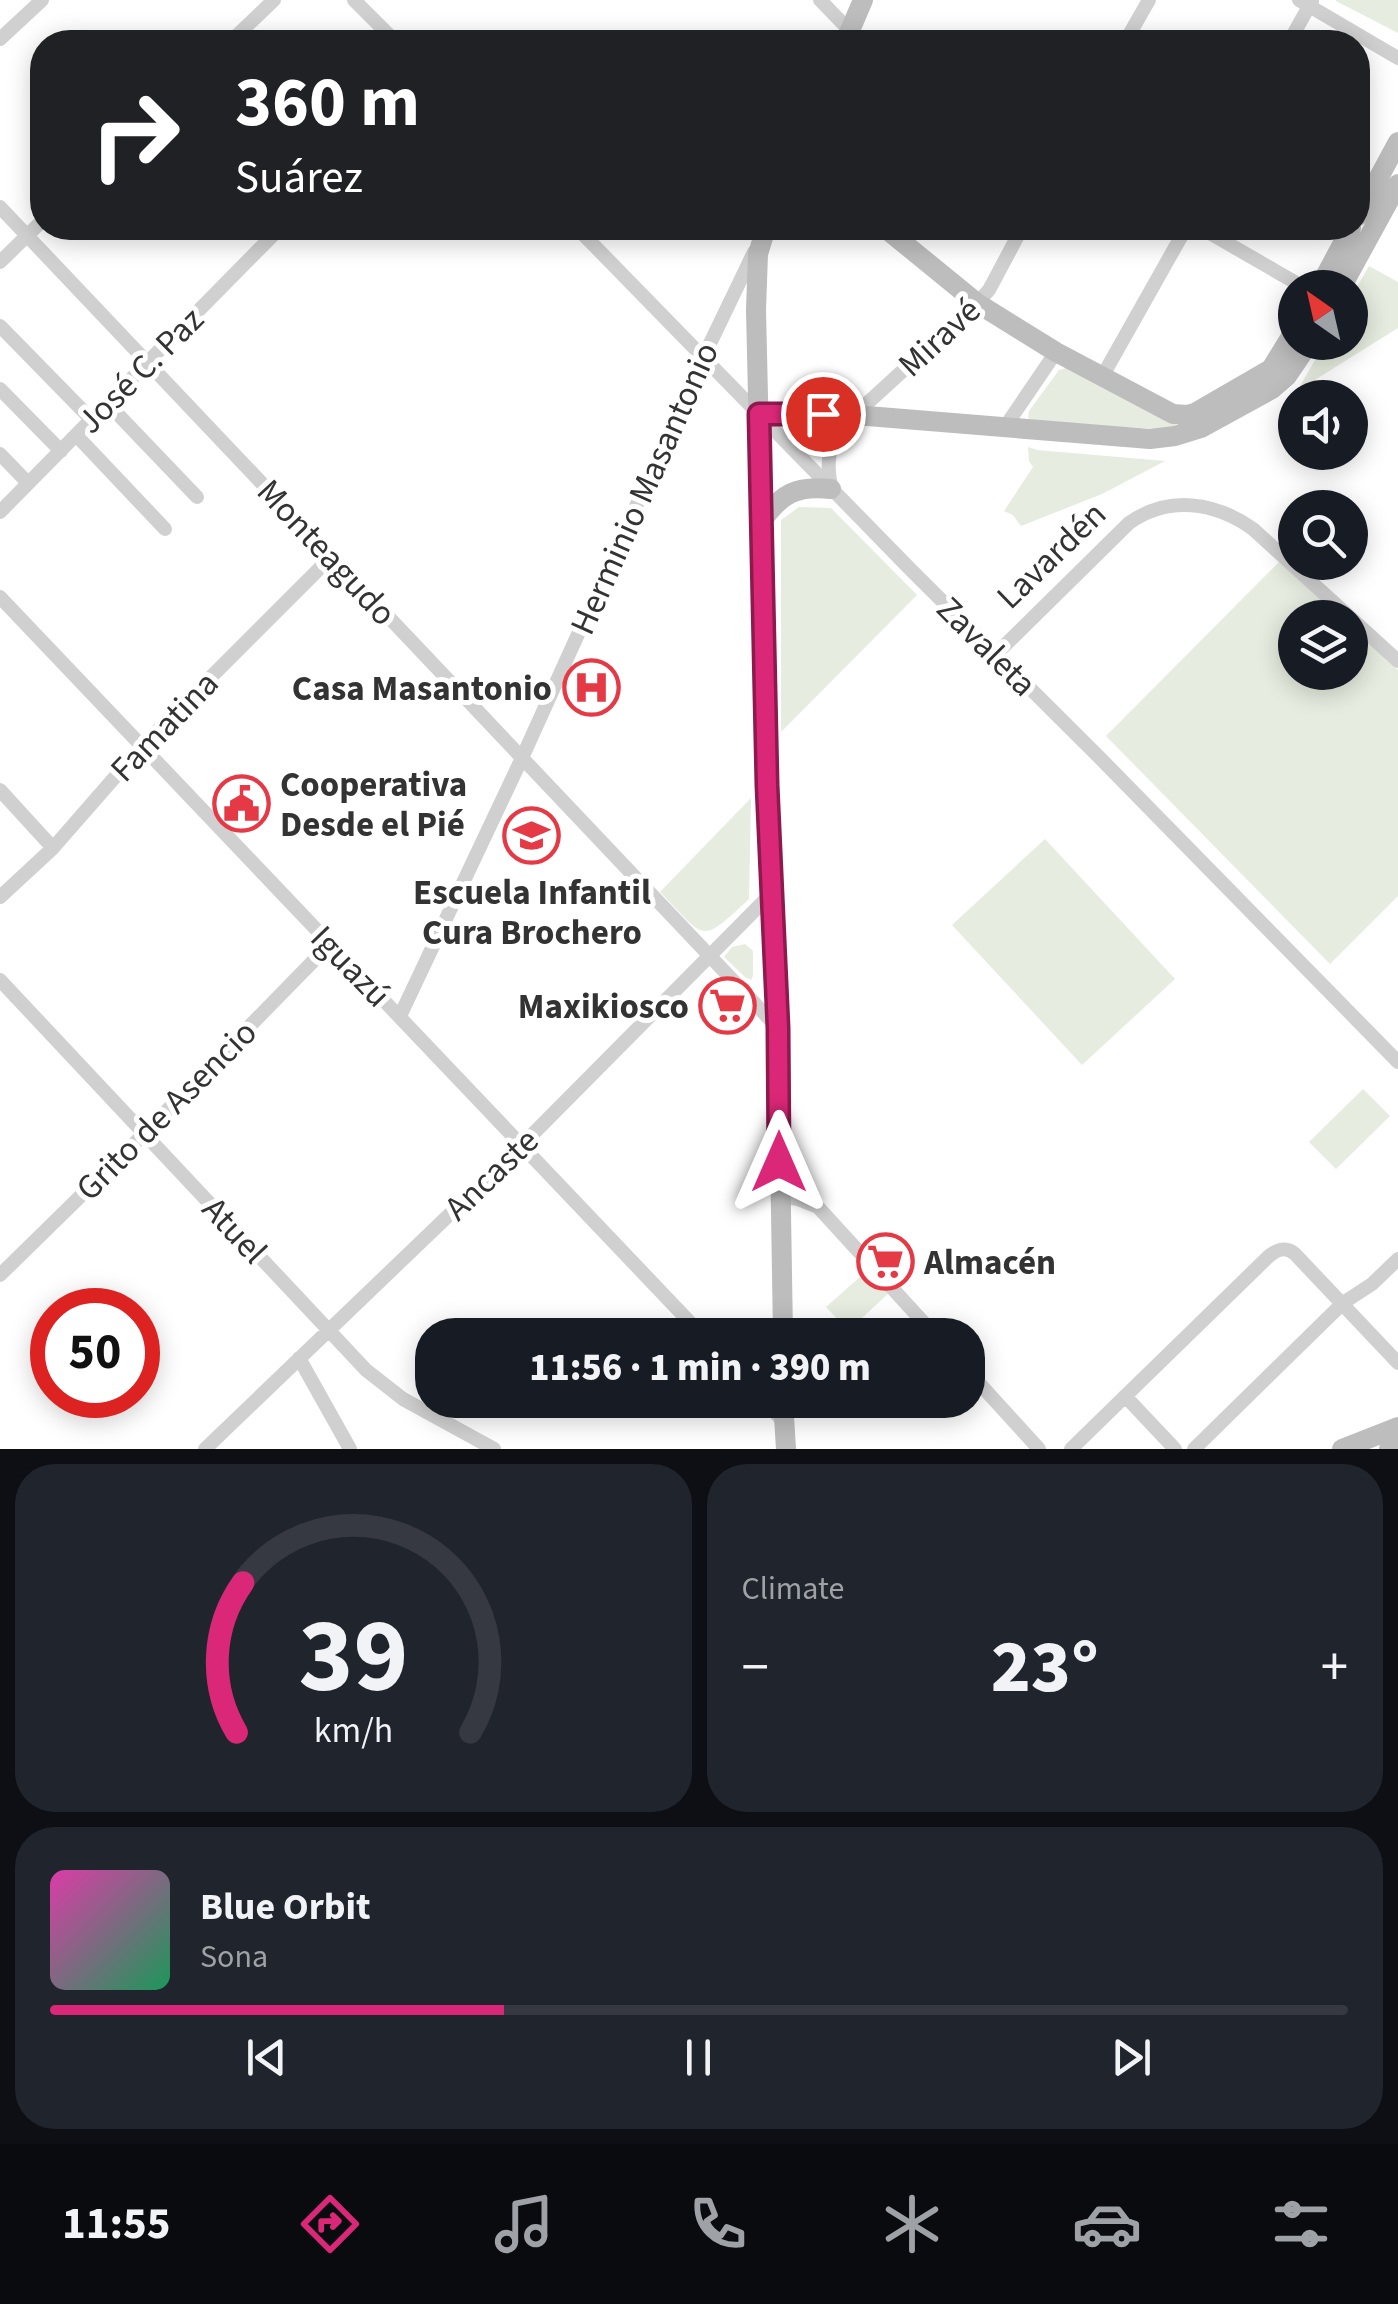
<!DOCTYPE html>
<meta charset="utf-8">
<style>
body{margin:0;font-family:"Source Sans 3",sans-serif;background:#20242c;color:#f1f3f6;height:100vh;display:flex;flex-direction:column;font-size:38px;white-space:nowrap}
*{box-sizing:border-box;margin:0}
p{font-size:32px;color:#9ea1a6}
.icon{flex:none;width:55px;height:55px;fill:none;stroke:currentColor;stroke-width:2;stroke-linecap:round;stroke-linejoin:round}
.map{position:relative;height:1449px;overflow:hidden}
.sheet{display:flex;flex-direction:column;gap:15px;padding:15px;background:#0d0f14;flex:1}
.sheet>*{flex:none}
.guide{position:absolute;left:30px;top:30px;width:1340px;height:210px;border-radius:40px;box-shadow:0 5px 25px #0003;background:#202124;color:#fff;overflow:hidden}
.needle{width:65px;rotate:326deg}
.fabs{position:absolute;left:1278px;top:270px;display:grid;gap:20px}
.fabs a{display:grid;place-items:center;width:90px;height:90px;border-radius:50%;background:#171b24;box-shadow:0 5px 25px #0003;font-size:50px}
.speed{position:absolute;left:30px;top:1288px;display:flex;gap:20px;font-size:50px;font-weight:700;text-align:center}
.speed>*{display:grid;place-content:center;width:130px;height:130px;border-radius:50%;background:#171b24;box-shadow:0 5px 25px #0003;line-height:1}
.speed .limit{border:15px solid #d22;background:#fff;color:#111}
.pin{position:absolute;display:grid;place-items:center;width:85px;height:85px;color:#fff;margin:-42px;border:5px solid #fff;border-radius:50%;box-shadow:0 2px 10px #0007}
.me{position:absolute;width:110px;margin:-55px;rotate:0deg;stroke-linejoin:round;filter:drop-shadow(0 0 8px #0008)}
.turn{display:flex;align-items:center;gap:35px;height:210px;padding:0 40px;font-size:45px}
.turn .icon{width:130px;height:130px;stroke-width:2.5}
.turn b{display:block;font-size:70px;line-height:85px}
.big{font-size:75px;font-weight:800;line-height:1.1}
.sheet .tile{flex:1;display:flex;flex-direction:column;justify-content:center;gap:15px;min-width:0;padding:0 35px;border-radius:40px;background:#20242c}
.sheet .dial{align-items:center;gap:0}
.dial svg{height:260px;overflow:visible;fill:none;stroke:#363941;stroke-width:7;stroke-linecap:round;text-anchor:middle}
.dial text{fill:#f1f3f6;stroke:none}
.song{display:flex;align-items:center;gap:30px}
.cover{width:120px;height:120px;border-radius:15px;background:linear-gradient(135deg,hsl(320 70% 55%),hsl(150 70% 35%))}
.played{height:10px;border-radius:5px;background:linear-gradient(90deg,#db2777 35%,#363941 35%)}
.keys{display:flex;justify-content:space-around;direction:ltr}
.heat{display:flex;justify-content:space-between;align-items:center;font-size:55px;direction:ltr}
.sheet .tiles{flex:1;display:grid;gap:15px;grid-template-columns:1fr 1fr}
.tile:last-child{grid-column:span 2}
.trip{position:absolute;left:415px;top:1318px;width:570px;height:100px;border-radius:40px;background:#171b24;box-shadow:0 5px 25px #0003;font-weight:800;line-height:100px;text-align:center}
.dock{display:flex;height:160px;justify-content:space-around;align-items:center;background:#090b0e;color:#9ea1a6}
.dock .icon{width:70px;height:70px}
.dock .on{color:#db2777}
.dock b{font-size:45px;color:#f1f3f6}
.map>svg:first-child{display:block}
</style>
<div class="map">
<svg width="1398" height="1449" viewBox="0 0 1398 1449">
<rect width="100%" height="100%" fill="#fff"/>
<!-- green -->
<path fill="#e6ecdf" d="M1336,0H1398V33L1336,1Z
M1369,266L1398,282V328L1297,391L1325,343L1350,342V299Z
M1298,343H1302L1285,369L1275,379L1176,430L1036,422L1028,418L1029,411L1059,370L1066,368L1167,422L1180,426L1274,376L1283,367Z
M1028,447L1037,450L1165,461L1102,494L1021,526L1013,515L1004,511L1033,467L1029,461Z
M799,507L831,508L917,595L781,732V520Z
M1279,562L1340,617L1295,618V672H1350V626L1398,670V896L1330,964L1106,736Z
M751,798L749,899C699,946 706,939 660,892Z
M1045,839L1175,979L1082,1065L952,925Z
M745,944L753,951V976L751,980L745,977L724,957L732,947Z
M1363,1089L1390,1116L1336,1169L1309,1142Z
M869,1269L890,1292L848,1331L826,1307Z"/>
<g fill="none" stroke-linecap="round" stroke-linejoin="round">
<!-- street -->
<path stroke="#d0d0d0" stroke-width="14" d="M354,0L396,42
M820,0L850,31
M1299,0L1398,58
M0,39L42,0
M230,42L274,0
M1125,42L1149,0
M1289,42L1312,1
M0,207L778,1028
M577,228L913,572L1100,758L1398,1062
M1201,228L1305,288
M0,262L42,221
M0,326L92,420
M1102,377L1186,228
M0,389L61,451
M108,404L197,497
M1005,427L1056,352
M76,435L165,529
M0,454L28,483
M831,486C826,463 829,449 839,429L977,303L989,290L1022,228
M0,512L280,228
M0,597L702,1335
M996,654L1129,523C1169,495 1215,502 1253,529L1398,661
M0,790L53,848
M0,897L53,848L143,745L331,557
M0,980L366,1370L403,1399L494,1449
M400,1016L522,758L704,356L754,252
M779,1196L798,1199L818,1207L935,1335
M0,1275L144,1134L330,944
M299,1358L350,1449
M968,1371L1039,1449
M1125,1396L1175,1449
M763,1400L784,1422
M205,1449L522,1145L771,894
M1071,1449L1269,1256C1278,1249 1286,1246 1295,1254L1398,1363
M1194,1449L1343,1303L1372,1284L1398,1259"/>
<!-- secondary -->
<path stroke="#bdbdbd" stroke-width="20" d="M845,42L863,0
M1358,216L1398,142
M766,228L758,254L756,310L767,785L778,1028L783,1335
M885,228L977,303L1056,352L1173,414L1187,415L1195,413L1271,369L1295,330
M1319,288L1351,228
M1341,288L1398,184
M759,414L855,415L1150,439L1175,436L1201,428L1272,389L1287,376L1310,342
M761,522C781,494 796,485 831,489
M783,1400L786,1449
M1342,1449L1398,1427
M1389,1449L1398,1445"/>
</g>
<g fill="none" stroke-linecap="round" stroke-linejoin="round">
<defs>
<path id="route" d="M779,1162L778,1028L767,785L759,414H823"/>
</defs>
<!-- route casing -->
<use href="#route" stroke="#8e194d" stroke-width="25"/>
<!-- route -->
<use href="#route" stroke="#db2777" stroke-width="18"/>
</g>
<!-- icons -->
<defs>
<symbol id="hospital-ring" viewBox="-11 -11 22 22"><circle r="9.5" fill="#fff" stroke="#e63946" stroke-width="1.5"/><path d="M-5-5h3v3.5h4V-5h3V5h-3V1.5h-4V5h-3Z" fill="#e63946"/></symbol>
<symbol id="civic-ring" viewBox="-11 -11 22 22"><circle r="9.5" fill="#fff" stroke="#e63946" stroke-width="1.5"/><path d="M-.6-6.5H3V-4.5H.6V-3L4-1V1h2V6H-6V1h2V-1L-.6-3ZM-1.2 2.5V6h2.4V2.5Z" fill="#e63946"/></symbol>
<symbol id="school-ring" viewBox="-11 -11 22 22"><circle r="9.5" fill="#fff" stroke="#e63946" stroke-width="1.5"/><path d="M0-5L7-2L0 1L-7-2ZM-4 1L0 2.5L4 1V4Q0 6-4 4Z" fill="#e63946"/></symbol>
<symbol id="supermarket-ring" viewBox="-11 -11 22 22"><circle r="9.5" fill="#fff" stroke="#e63946" stroke-width="1.5"/><path d="M-6-5.5h2.5l.6 2H6L4.5 2H-2.5L-4.4-4H-6ZM-1.5 3.2a1.3 1.3 0 1 0 .1 0ZM3 3.2a1.3 1.3 0 1 0 .1 0Z" fill="#e63946"/></symbol>
</defs>
<g fill-rule="evenodd">
<use href="#hospital-ring" x="560" y="656" width="63" height="63"/>
<use href="#civic-ring" x="210" y="772" width="63" height="63"/>
<use href="#school-ring" x="500" y="804" width="63" height="63"/>
<use href="#supermarket-ring" x="696" y="974" width="63" height="63"/>
<use href="#supermarket-ring" x="854" y="1230" width="63" height="63"/>
</g>
<g text-anchor="middle" stroke-width="10" stroke-linejoin="round" paint-order="stroke">
<!-- street labels -->
<g font-size="35" fill="#333" stroke="#fff">
<text transform="translate(939 337) rotate(-43)" y="12">Miravé</text>
<text transform="translate(140 370) rotate(-45)" y="12">José C. Paz</text>
<text transform="translate(644 488) rotate(-66)" y="12">Herminio Masantonio</text>
<text transform="translate(327 552) rotate(47)" y="12">Monteagudo</text>
<text transform="translate(1051 555) rotate(-44)" y="12">Lavardén</text>
<text transform="translate(987 646) rotate(45)" y="12">Zavaleta</text>
<text transform="translate(164 726) rotate(-46)" y="12">Famatina</text>
<text transform="translate(351 966) rotate(46)" y="12">Iguazú</text>
<text transform="translate(166 1110) rotate(-45)" y="12">Grito de Asencio</text>
<text transform="translate(491 1174) rotate(-44)" y="12">Ancaste</text>
<text transform="translate(235 1230) rotate(47)" y="12">Atuel</text>
</g>
<!-- poi labels -->
<g font-size="35" font-weight="bold" fill="#333" stroke="#fff" text-anchor="end">
<text x="552" y="700">Casa Masantonio</text>
<text x="280" y="796" text-anchor="start">Cooperativa<tspan x="280" dy="40">Desde el Pié</tspan></text>
<text x="532" y="904" text-anchor="middle">Escuela Infantil<tspan x="532" dy="40">Cura Brochero</tspan></text>
<text x="689" y="1018">Maxikiosco</text>
<text x="924" y="1274" text-anchor="start">Almacén</text>
</g>
</g>
</svg>
<div class="fabs">
<a><svg class="needle" viewBox="-14 -14 28 28"><path d="M0-13l5 13h-10z" fill="#e53935"/><path d="M0 13l5-13h-10z" fill="#9ea1a6"/></svg></a>
<a><svg class="icon" aria-label="sound" viewBox="0 0 24 24"><path d="M4 9h4l5-4v14l-5-4H4zM17 9q2 3 0 6"/></svg></a>
<a><svg class="icon" aria-label="search" viewBox="0 0 24 24"><circle cx="10" cy="10" r="6"/><path d="M15 15l6 6"/></svg></a>
<a><svg class="icon" aria-label="layers" viewBox="0 0 24 24"><path d="M12 4l9 5-9 5-9-5zM3 14l9 5 9-5"/></svg></a>
</div>
<div class="speed"><div class="limit">50</div></div>
<div class="pin" style="left:823px;top:414px;background:#d93025"><svg class="icon" aria-label="arrive" viewBox="0 0 24 24"><path d="M6 21V4h12l-3 4 3 4H6"/></svg></div>
<svg class="me" style="left:779px;top:1162px" viewBox="-20 -20 40 40"><path d="M0-17L14 15 0 8-14 15z" fill="#db2777" stroke="#fff" stroke-width="4"/></svg>
<div class="trip">11:56 · 1 min · 390 m</div>
<div class="guide">
<div class="turn"><svg class="icon" aria-label="right" viewBox="0 0 24 24"><path d="M7 20v-9h11M14 6l5 5-5 5"/></svg><div><b>360 m</b>Suárez</div></div>
</div>
</div>
<section class="sheet">
<div class="tiles">
<div class="tile dial"><svg viewBox="0 0 100 80">
<path d="M14 69A42 42 0 1 1 86 69"/>
<path d="M14 69A42 42 0 0 1 16 23" stroke="#db2777"/>
<text x="50" y="56" font-size="32" font-weight="700">39</text>
<text x="50" y="72" font-size="11">km/h</text>
</svg></div>
<div class="tile"><p>Climate</p>
<div class="heat"><a>−</a><b class="big">23°</b><a>+</a></div>
</div>
<div class="tile">
<div class="song"><i class="cover"></i><div><b>Blue Orbit</b><p>Sona</p></div></div>
<div class="played"></div>
<div class="keys"><svg class="icon" aria-label="previous" viewBox="0 0 24 24"><path d="M18 5L8 12l10 7zM5 5v14"/></svg><svg class="icon" aria-label="pause" viewBox="0 0 24 24"><path d="M8 5v14M16 5v14"/></svg><svg class="icon" aria-label="next" viewBox="0 0 24 24"><path d="M6 5l10 7-10 7zM19 5v14"/></svg></div>
</div>
</div>
</section>
<nav class="dock">
<b>11:55</b>
<svg class="icon on" aria-label="directions" viewBox="0 0 24 24"><path d="M12 3l9 9-9 9-9-9zM9 14v-3h6M13 9l2 2-2 2"/></svg>
<svg class="icon" aria-label="music" viewBox="0 0 24 24"><path d="M9 18V5l10-2v13"/><circle cx="6" cy="18" r="3"/><circle cx="16" cy="16" r="3"/></svg>
<svg class="icon" aria-label="phone" viewBox="0 0 24 24"><path d="M5 4h4l2 5-3 2q2 4 5 5l2-3 5 2v4C11 20 4 13 5 4z"/></svg>
<svg class="icon" aria-label="climate" viewBox="0 0 24 24"><path d="M12 3v18M4 7l16 10M4 17L20 7"/></svg>
<svg class="icon" aria-label="car" viewBox="0 0 24 24"><path d="M5 17H2v-5l4-1 3-4h7l3 4 3 1v5h-3M9 17h6M6 11h13"/><circle cx="7" cy="17" r="2"/><circle cx="17" cy="17" r="2"/></svg>
<svg class="icon" aria-label="filters" viewBox="0 0 24 24"><path d="M4 7h16M4 17h16"/><circle cx="9" cy="7" r="2"/><circle cx="15" cy="17" r="2"/></svg>
</nav>
